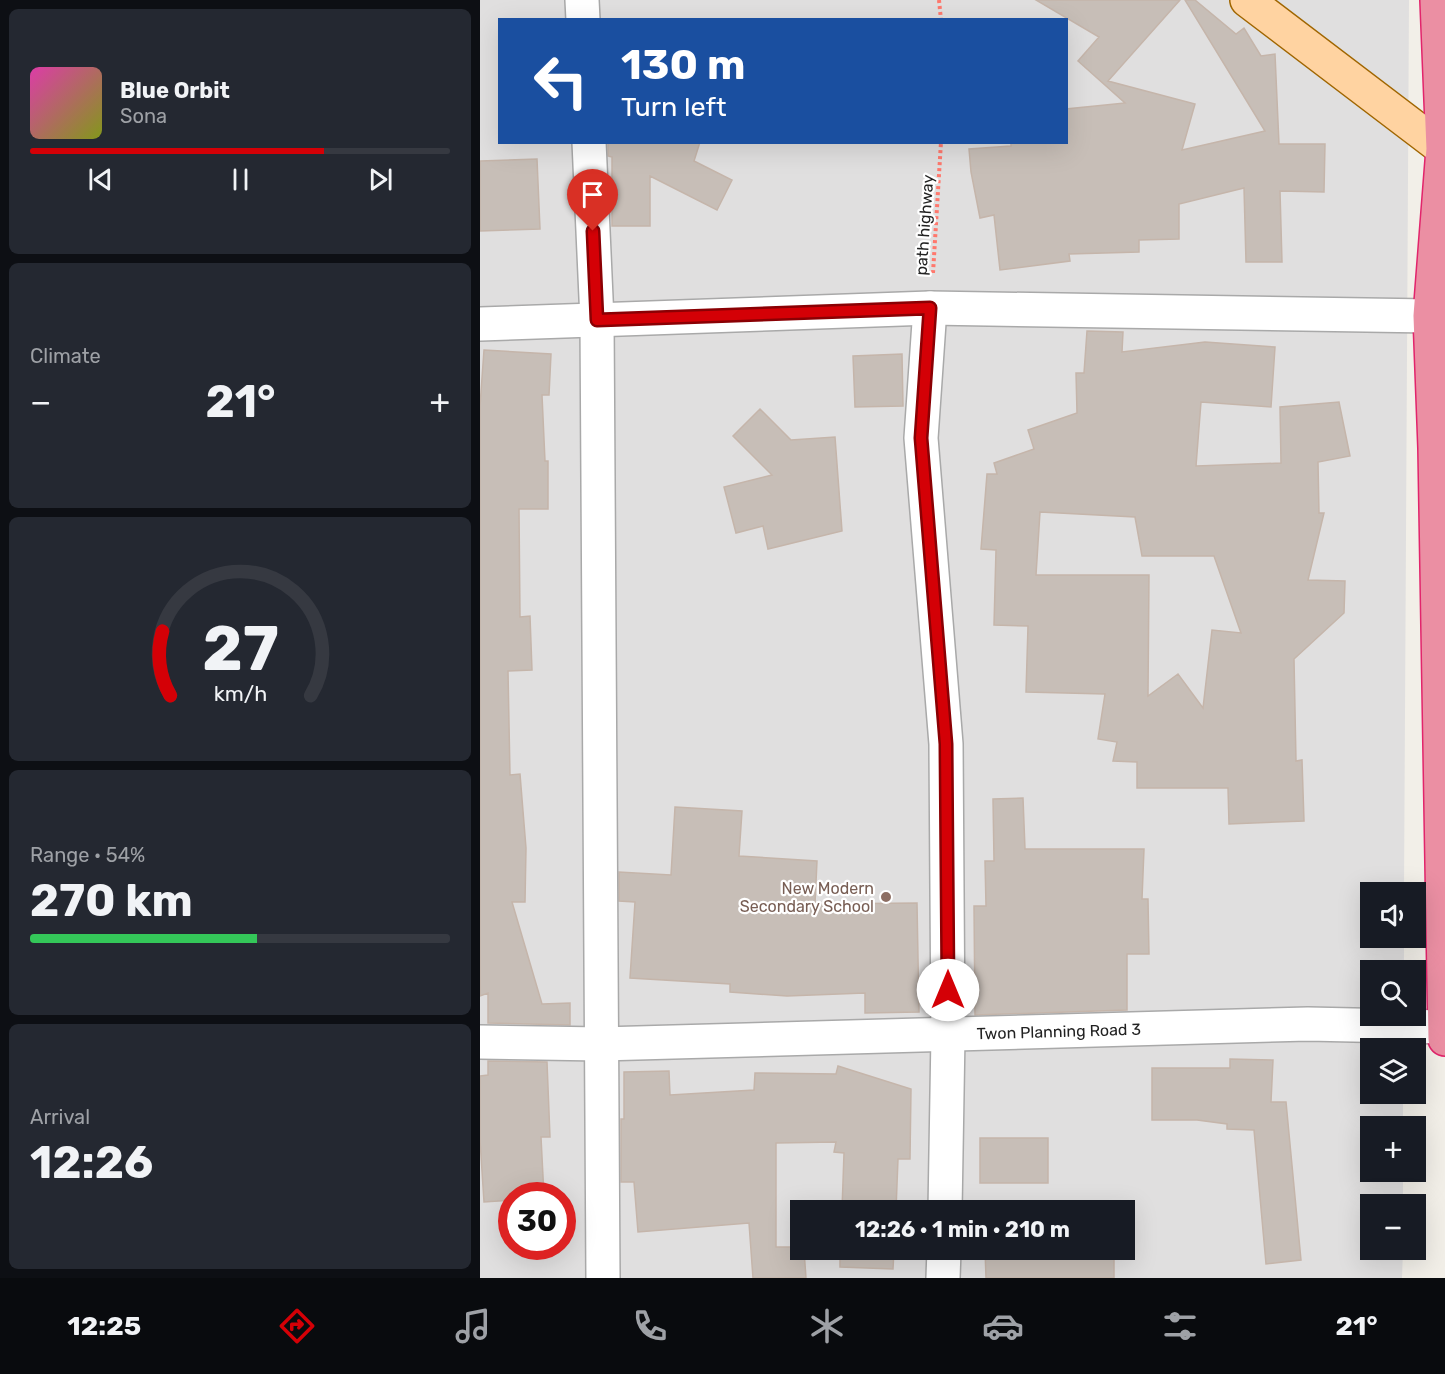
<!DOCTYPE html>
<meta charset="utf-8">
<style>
body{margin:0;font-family:Rubik,sans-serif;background:#242831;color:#f1f3f6;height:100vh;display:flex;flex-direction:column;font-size:22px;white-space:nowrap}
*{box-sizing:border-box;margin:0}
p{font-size:20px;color:#9ea1a6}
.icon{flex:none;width:33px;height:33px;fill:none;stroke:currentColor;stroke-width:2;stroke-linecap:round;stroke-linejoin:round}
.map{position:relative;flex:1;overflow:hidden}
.details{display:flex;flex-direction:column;gap:9px;padding:9px;background:#0d0f14;width:480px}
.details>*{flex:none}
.guide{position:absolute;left:18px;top:18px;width:570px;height:126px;border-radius:0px;box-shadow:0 6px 24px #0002;background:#1a4fa0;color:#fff;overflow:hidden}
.tools{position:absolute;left:880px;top:882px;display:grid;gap:12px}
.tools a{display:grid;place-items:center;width:66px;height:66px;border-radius:0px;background:#171b24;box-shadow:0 6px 24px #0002;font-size:30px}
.speed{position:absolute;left:18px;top:1182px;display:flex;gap:12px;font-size:30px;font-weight:700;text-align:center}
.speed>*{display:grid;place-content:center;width:78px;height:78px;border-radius:50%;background:#171b24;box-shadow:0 6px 24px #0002;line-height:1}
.speed .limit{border:9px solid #d22;background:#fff;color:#111}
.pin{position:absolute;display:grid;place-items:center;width:51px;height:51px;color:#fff;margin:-62px -26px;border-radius:50% 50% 50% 0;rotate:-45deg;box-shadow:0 0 6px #0007}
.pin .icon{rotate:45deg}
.me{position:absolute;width:66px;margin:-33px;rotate:0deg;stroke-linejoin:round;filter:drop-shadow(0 0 4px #0008)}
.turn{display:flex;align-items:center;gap:21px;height:126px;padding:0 24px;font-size:27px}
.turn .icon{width:78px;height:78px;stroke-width:2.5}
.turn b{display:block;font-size:42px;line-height:51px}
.big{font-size:45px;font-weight:700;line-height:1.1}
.details .widget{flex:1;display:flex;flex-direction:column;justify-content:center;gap:9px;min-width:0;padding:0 21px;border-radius:9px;background:#242831}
.details .dial{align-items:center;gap:0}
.dial svg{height:156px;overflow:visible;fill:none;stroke:#363941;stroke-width:7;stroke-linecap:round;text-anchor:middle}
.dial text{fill:#f1f3f6;stroke:none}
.song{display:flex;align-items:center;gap:18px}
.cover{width:72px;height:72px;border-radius:9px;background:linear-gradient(135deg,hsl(320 70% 55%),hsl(70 70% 35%))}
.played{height:6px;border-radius:3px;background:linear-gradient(90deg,#d40006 70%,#363941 70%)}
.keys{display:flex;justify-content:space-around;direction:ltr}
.heat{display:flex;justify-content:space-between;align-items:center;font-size:33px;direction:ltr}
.charge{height:9px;border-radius:4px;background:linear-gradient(90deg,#34c759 54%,#363941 0)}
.trip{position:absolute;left:310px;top:1200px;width:345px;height:60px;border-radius:0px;background:#171b24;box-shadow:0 6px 24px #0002;font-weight:700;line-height:60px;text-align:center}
.tab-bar{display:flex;height:96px;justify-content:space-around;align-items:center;background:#090b0e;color:#9ea1a6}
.tab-bar .icon{width:42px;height:42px}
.tab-bar .selected{color:#d40006}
.tab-bar b{font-size:27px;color:#f1f3f6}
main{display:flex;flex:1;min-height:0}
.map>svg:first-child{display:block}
</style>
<main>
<section class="details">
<div class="widget">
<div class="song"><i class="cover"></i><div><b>Blue Orbit</b><p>Sona</p></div></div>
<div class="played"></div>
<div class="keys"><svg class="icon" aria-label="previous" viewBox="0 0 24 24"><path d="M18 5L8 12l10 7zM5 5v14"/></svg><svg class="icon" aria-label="pause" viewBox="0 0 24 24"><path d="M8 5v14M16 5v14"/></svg><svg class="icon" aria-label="next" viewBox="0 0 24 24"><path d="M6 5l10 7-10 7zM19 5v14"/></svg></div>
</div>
<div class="widget"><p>Climate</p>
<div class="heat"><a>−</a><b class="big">21°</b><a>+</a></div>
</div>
<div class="widget dial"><svg viewBox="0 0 100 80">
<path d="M14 69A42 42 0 1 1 86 69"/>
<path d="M14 69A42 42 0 0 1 10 36" stroke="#d40006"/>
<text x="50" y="56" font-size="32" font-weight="700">27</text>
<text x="50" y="72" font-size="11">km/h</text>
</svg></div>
<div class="widget"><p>Range · 54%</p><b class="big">270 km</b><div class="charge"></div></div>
<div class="widget"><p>Arrival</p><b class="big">12:26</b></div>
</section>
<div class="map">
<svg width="965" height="1278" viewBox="0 0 965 1278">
<rect width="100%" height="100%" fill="#f2efe8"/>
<!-- residential -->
<path fill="#e0dfdf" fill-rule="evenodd" d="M0,0H929L924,892H891V938H924V970H891V1016H924L923,1048H891V1094H923V1126H891V1172H923V1204H891V1250H923L922,1278H0ZM20,20H586V142H20ZM32,1196H82V1246H32ZM321,1210H645V1250H321Z"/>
<!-- building -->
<path fill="#c7beb7" stroke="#c5b5aa" stroke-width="1.5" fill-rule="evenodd" d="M556,0H700L628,81L715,104L702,150L785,131L705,0H715L756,34L764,28L781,56L795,54L799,144H845L844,192L800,191L802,262H766L764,188L699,204V239L659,240V252L589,254L590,261L520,270L514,215L500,218L491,172L489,149L531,146V142H586V109L645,103L598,61L619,37Z
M128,142H220L214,161L252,180L237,210L170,176V226H132V157L128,156Z
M57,159L60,229L0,231V161Z
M607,331L643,332L642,352L725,342L795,347L791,407L721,402L716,466L801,463L800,407L859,402L870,456L838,462L839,513H844L828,580L865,581L864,613L814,659L816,761L822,760L824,821L749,824L748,788H657V762L633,761L637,742L618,739L625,694L546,692L548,626L514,625L516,550L501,549L507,474H517L514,463L554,449L548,430L597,413L596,373H604ZM560,512L655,517L662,556H734L761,633L732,630L723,708L698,674L668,696L669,575H556Z
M4,350L71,354L69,395H62L65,461H68V509H39L40,617L50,616L52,670L28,671L30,775L40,774L46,848L45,902H32L62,1004L90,1003V1025L8,1023V993L0,996V406Z
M422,354L423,406L375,407L373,356Z
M280,409L311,440L355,437L362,531L288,549L283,526L256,533L244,487L292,475L253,436Z
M543,798L545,849H664L662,899H668L669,954H647V1010L495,1015L494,906H506L505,861H514L513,799Z
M195,807L262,811L259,856L337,861L335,904L437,903L439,1012L385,1013V993L307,996L250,992V984L150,978L155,902L139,901V872L191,875Z
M750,1059L793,1060L791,1102H806L821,1260L786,1264L774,1130L747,1129V1124L717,1120H672V1068H750Z
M8,1061L67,1062L70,1137H61L64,1196H32V1200L4,1202L0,1140V1076L8,1075Z
M358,1066L431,1089L430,1159H418L416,1210H362L364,1153L354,1152L356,1142L296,1143V1247H321V1250H324L326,1278H273L269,1223L158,1232L154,1182H141V1119H144V1072L189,1071L190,1095L274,1090L275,1073L356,1074Z
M500,1138H568V1183H500Z
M360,1250H414L413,1269L360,1267Z
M505,1250H634V1278H506Z"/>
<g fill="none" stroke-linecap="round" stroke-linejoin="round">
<defs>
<g id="minor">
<path d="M102,0L103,20"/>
<path d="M109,142L117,320L123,1278"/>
<path d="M450,308L441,438L466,744L468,1035L465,1210"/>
<path d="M0,324L450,308L950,316"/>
<path id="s1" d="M0,1042L121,1044L828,1024L964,1027"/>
<path d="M463,1278L464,1250"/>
</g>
<path id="major" d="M767,0L963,149"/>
<path id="highway" d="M957,0L963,149L950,316L955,448L965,1039"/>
</defs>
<!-- minor casing -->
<use href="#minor" stroke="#a9a9a9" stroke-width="36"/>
<!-- major casing -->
<use href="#major" stroke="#a06600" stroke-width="36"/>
<!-- highway casing -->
<use href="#highway" stroke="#e2246b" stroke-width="36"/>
<!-- path -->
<path stroke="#ff786d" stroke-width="4" stroke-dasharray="3 3" stroke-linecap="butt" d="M459,0L461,20
M453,273L461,142"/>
<!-- minor -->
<use href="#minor" stroke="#fff" stroke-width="33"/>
<!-- major -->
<use href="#major" stroke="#ffd3a1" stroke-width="33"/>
<!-- highway -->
<use href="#highway" stroke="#eb8fa3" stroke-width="33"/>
</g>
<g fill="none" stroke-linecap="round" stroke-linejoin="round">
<defs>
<path id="route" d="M113,231L117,320L450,308L441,438L466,744L468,990"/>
</defs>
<!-- route casing -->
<use href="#route" stroke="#8a0004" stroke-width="15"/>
<!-- route -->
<use href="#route" stroke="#d40006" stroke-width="10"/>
</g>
<!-- markers -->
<circle fill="#8d6e63" stroke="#fff" stroke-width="2" cx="406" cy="897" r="6"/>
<g text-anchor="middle" stroke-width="4.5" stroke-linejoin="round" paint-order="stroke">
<!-- street labels -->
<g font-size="16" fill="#222" stroke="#fff">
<text transform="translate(444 225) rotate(-86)" y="6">path highway</text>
<text dy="6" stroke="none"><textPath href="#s1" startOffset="579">Twon Planning Road 3</textPath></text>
</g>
<!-- education labels -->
<g font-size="16" fill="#785e54" stroke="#fff" text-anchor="end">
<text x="394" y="894">New Modern<tspan x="394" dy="18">Secondary School</tspan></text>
</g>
</g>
</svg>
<div class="tools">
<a><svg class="icon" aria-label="sound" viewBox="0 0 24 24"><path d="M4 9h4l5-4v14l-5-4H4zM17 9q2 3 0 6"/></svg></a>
<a><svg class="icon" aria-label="search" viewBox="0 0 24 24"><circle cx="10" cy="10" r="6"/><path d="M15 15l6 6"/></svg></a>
<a><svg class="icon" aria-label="layers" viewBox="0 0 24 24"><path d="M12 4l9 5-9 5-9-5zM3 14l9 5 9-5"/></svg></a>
<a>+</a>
<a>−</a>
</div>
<div class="speed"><div class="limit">30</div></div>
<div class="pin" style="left:113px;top:231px;background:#d93025"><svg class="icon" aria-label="arrive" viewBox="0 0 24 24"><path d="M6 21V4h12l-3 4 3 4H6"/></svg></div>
<svg class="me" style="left:468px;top:990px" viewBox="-20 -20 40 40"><circle r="19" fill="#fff"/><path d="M0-13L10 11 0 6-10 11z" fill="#d40006"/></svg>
<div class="trip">12:26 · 1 min · 210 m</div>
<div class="guide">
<div class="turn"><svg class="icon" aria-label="left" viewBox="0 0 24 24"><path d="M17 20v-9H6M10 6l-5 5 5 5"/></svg><div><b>130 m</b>Turn left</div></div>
</div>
</div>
</main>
<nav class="tab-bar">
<b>12:25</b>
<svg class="icon selected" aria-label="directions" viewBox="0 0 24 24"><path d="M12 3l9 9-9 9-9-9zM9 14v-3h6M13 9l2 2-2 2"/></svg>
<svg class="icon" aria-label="music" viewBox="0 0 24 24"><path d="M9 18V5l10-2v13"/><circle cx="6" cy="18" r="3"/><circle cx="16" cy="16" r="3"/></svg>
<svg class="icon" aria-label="phone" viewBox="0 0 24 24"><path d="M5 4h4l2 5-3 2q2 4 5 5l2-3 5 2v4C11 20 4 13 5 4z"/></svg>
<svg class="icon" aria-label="climate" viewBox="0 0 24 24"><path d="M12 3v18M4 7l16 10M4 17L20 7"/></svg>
<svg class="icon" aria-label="car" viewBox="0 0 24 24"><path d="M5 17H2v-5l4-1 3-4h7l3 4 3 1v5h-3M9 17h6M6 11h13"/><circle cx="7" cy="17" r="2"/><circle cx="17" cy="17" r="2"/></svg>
<svg class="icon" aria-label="filters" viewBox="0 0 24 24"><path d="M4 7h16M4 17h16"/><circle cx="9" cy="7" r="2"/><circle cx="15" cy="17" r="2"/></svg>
<b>21°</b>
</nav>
